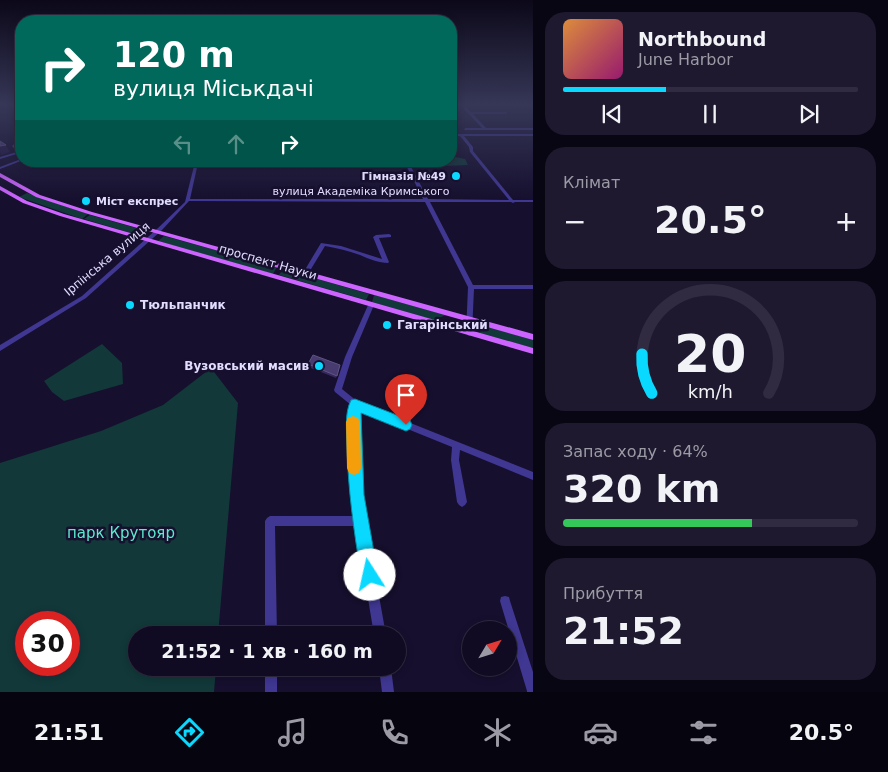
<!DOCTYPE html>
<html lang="uk">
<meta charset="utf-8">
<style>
body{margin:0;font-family:"DejaVu Sans",sans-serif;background:#1e192f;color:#f1f3f6;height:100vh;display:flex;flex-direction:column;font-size:19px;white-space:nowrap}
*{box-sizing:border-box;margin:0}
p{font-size:16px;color:#9c9ba5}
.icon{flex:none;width:28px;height:28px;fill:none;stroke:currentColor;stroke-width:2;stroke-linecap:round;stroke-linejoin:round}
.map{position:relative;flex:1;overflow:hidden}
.details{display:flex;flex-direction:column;gap:12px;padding:12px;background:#090613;width:355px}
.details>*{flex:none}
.top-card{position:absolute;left:15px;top:15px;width:442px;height:152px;border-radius:20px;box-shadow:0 2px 8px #0003,0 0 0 1px #302b40;background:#00695c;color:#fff;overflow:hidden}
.needle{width:32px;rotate:52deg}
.tools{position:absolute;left:462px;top:621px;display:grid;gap:10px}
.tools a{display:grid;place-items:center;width:55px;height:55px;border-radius:50%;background:#100b22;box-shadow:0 2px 8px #0003,0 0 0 1px #302b40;font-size:25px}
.speed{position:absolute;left:15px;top:611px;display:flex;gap:10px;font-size:25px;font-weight:700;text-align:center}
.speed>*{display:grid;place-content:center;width:65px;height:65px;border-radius:50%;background:#100b22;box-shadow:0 2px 8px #0003,0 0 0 1px #302b40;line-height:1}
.speed .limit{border:8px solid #d22;background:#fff;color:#111}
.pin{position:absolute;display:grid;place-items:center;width:42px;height:42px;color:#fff;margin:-51px -21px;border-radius:50% 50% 50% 0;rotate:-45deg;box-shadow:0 0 5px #0007}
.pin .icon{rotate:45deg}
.me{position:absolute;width:55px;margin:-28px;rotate:350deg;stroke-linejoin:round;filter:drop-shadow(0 0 4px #0008)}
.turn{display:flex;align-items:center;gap:18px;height:105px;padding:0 15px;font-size:22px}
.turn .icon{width:65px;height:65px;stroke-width:2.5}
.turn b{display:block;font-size:35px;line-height:42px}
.lanes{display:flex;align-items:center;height:48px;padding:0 15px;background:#0003;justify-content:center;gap:25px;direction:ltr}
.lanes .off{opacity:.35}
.big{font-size:38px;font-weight:600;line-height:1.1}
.details .card{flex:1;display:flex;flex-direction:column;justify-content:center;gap:8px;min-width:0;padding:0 18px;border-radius:20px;background:#1e192f}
.details .dial{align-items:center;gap:0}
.dial svg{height:130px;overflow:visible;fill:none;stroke:#302b40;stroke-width:7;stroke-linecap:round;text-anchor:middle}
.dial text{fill:#f1f3f6;stroke:none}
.song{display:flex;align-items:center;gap:15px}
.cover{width:60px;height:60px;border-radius:8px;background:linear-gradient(135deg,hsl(30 70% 55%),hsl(320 70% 35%))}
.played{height:5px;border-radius:2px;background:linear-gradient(90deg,#09d9ff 35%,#302b40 35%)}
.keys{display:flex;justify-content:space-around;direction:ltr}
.heat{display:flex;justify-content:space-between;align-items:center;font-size:28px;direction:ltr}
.charge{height:8px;border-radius:4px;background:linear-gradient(90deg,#34c759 64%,#302b40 0)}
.trip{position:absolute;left:128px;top:626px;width:278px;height:50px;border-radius:25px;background:#100b22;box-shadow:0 2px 8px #0003,0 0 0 1px #302b40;font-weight:600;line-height:50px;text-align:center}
.tabs{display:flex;height:80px;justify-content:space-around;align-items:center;background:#06040e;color:#9c9ba5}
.tabs .icon{width:35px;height:35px}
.tabs .selected{color:#09d9ff}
.tabs b{font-size:22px;color:#f1f3f6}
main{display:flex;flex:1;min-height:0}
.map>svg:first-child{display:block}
</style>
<main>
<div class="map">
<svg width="533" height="692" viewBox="0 0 533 692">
<rect width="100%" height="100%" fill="#160f2e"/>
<!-- green -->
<path fill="#123839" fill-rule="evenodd" d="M451,156L465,159L468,165L422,167L418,161H451Z
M27,193L88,214L82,219L19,197Z
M90,215L147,231L141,236L84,219Z
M164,236L277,267L273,274L158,241Z
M283,269L369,294L366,300L279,275Z
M374,295L446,315L434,320L372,302Z
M481,325L533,340V348L480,333Z
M102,344L122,363L123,384L64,401L52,392L44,381Z
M211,368L238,403L218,635H136V668H216L214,692H0V463L101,431L163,405ZM26,622H69V665H26Z"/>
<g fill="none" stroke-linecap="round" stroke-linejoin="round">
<!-- minor -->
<path fill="#3f3791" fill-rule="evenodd" d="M464,107H466L471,112H507L506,114H473L486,128H533V130H464L465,128H482L464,109Z
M451,134H533V136H464L473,147V151L513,200H533V202H515L513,203L511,202H430L473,285H533V289H474L472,333L471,335L469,336L466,333L468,287L425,202L189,201L162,230L86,298L0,351V345L82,296L158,228L185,202L194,166H148L146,165L147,164H194L195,161H408L428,199L509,200L470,152L469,147L460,136H451ZM198,163H405L423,199H190Z
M18,140L21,141L16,146L21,152L20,153L0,159V157L17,152L12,146Z
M21,159V161L0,169V167Z
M389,234L391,235V237L379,238L389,262L388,263C379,263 369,259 360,255C349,251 337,248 325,246L308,274H304L303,273L321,243L341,246L382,259L373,237L376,235Z
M369,303H373L374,305L352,357L342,389L358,402L533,472V480L460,450L459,460L467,502L465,505L462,507L459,505L457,502L451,460L452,447L358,409L357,422L361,495L386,635H374L356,526H275L277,635H265V521L267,518L270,516H355L351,495L349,422L351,405L335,392L334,390L345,357Z
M505,596L509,597L510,601L533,672V692H527V691L500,601L501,597Z
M265,668H277V692H265Z
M379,668H391L394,692H382Z"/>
<!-- major -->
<path fill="#cd64ff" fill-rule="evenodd" d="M0,173L40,195L92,212L533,334V340L88,214L36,197L0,177Z
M0,186L27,201L64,214L533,348V354L60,216L23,203L0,190Z"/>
</g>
<!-- wall -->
<path fill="#35285d" d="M308,364L340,365L336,378L308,367Z"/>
<!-- shaded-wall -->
<path fill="#211643" d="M6,145L10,152L1,155L0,152V146Z"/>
<!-- building -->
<path fill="#483b6f" stroke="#605485" d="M0,141L6,145L0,146Z
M313,355L340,365L337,376L308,364Z"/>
<!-- sky -->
<linearGradient id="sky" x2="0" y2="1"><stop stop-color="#0c0819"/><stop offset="0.52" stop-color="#363757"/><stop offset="1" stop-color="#363757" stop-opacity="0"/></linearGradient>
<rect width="533" height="201" fill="url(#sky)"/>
<!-- route -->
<path fill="#09d9ff" stroke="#068da6" d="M355,399L410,420L412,425L410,429L406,431L361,413L364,495L378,575L376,581L370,583L363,581L361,575C354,532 348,490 347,447C347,432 344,414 351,400Z"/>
<!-- slow -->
<path fill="#f59e0b" d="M353,416L358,418L360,422L361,468L359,473L354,475L349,473L347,468L346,422L348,418Z"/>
<!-- markers -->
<g fill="#09d9ff" stroke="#160f2e" stroke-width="2">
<circle cx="456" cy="176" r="5"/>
<circle cx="86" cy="201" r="5"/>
<circle cx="130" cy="305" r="5"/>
<circle cx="387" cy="325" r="5"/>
<circle cx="319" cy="366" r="5"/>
</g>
<g text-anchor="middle" stroke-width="5" stroke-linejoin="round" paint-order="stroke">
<!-- far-poi labels -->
<g font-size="11" font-weight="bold" fill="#e2ddff" stroke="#160f2e" text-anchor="end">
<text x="446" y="180">Гімназія №49</text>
<text x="96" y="205" text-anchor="start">Міст експрес</text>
</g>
<!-- far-street labels -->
<g font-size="11" fill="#e2ddff" stroke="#160f2e">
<text x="361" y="195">вулиця Академіка Кримського</text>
</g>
<!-- street labels -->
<g font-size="12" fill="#e2ddff" stroke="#160f2e">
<text transform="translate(107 259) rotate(-40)" y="4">Ірпінська вулиця</text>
<text transform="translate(268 262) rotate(16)" y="4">проспект Науки</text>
</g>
<!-- poi labels -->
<g font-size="12" font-weight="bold" fill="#e2ddff" stroke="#160f2e" text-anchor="start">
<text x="140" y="309">Тюльпанчик</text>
<text x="397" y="329">Гагарінський</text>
<text x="309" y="370" text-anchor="end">Вузовський масив</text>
</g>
<!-- near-park labels -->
<g font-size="15" fill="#5debcf" stroke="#160f2e">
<text x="121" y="538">парк Крутояр</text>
</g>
</g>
</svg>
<div class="tools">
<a><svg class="needle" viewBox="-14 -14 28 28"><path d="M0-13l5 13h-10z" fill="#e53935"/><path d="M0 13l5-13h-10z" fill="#9c9ba5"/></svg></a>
</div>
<div class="speed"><div class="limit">30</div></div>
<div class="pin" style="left:406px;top:425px;background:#d93025"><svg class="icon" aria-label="arrive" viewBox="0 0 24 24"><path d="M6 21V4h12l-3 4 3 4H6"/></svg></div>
<svg class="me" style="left:370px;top:575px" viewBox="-20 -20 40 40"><circle r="19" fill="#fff"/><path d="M0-13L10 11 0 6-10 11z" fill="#09d9ff"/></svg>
<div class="trip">21:52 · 1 хв · 160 m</div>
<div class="top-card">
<div class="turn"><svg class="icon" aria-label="right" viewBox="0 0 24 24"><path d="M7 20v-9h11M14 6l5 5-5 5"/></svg><div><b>120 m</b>вулиця Міськдачі</div></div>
<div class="lanes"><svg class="icon off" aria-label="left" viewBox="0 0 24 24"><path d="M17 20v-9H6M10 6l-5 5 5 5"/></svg><svg class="icon off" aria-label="ahead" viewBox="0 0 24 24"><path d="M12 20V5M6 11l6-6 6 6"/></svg><svg class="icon" aria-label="right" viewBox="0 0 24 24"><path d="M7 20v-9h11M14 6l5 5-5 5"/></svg></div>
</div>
</div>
<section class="details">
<div class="card">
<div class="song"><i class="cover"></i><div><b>Northbound</b><p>June Harbor</p></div></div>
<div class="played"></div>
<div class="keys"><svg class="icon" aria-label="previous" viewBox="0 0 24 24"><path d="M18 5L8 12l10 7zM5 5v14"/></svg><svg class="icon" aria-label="pause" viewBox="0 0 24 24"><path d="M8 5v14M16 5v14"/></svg><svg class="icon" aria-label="next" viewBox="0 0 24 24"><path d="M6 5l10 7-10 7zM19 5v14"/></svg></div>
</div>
<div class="card"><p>Клімат</p>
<div class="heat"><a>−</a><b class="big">20.5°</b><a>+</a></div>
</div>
<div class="card dial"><svg viewBox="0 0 100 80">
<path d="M14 69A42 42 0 1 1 86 69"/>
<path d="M14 69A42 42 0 0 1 8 45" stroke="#09d9ff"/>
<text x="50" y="56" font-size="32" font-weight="700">20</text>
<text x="50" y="72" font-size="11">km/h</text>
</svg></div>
<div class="card"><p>Запас ходу · 64%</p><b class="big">320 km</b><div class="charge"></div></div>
<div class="card"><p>Прибуття</p><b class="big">21:52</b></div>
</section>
</main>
<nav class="tabs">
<b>21:51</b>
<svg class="icon selected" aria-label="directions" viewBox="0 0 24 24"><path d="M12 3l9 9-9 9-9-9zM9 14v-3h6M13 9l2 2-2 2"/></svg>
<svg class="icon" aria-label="music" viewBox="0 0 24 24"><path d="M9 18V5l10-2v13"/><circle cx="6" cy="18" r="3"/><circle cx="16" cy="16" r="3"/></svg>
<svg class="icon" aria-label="phone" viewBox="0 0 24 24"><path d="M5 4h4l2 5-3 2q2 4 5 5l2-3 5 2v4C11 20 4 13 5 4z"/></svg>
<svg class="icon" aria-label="climate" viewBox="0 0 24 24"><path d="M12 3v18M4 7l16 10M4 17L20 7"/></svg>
<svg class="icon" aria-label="car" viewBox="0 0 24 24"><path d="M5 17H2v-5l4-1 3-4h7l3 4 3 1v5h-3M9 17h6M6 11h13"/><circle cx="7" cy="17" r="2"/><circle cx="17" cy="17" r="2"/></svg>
<svg class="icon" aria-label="filters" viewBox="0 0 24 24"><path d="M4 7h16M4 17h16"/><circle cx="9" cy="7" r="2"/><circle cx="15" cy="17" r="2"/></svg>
<b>20.5°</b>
</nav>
